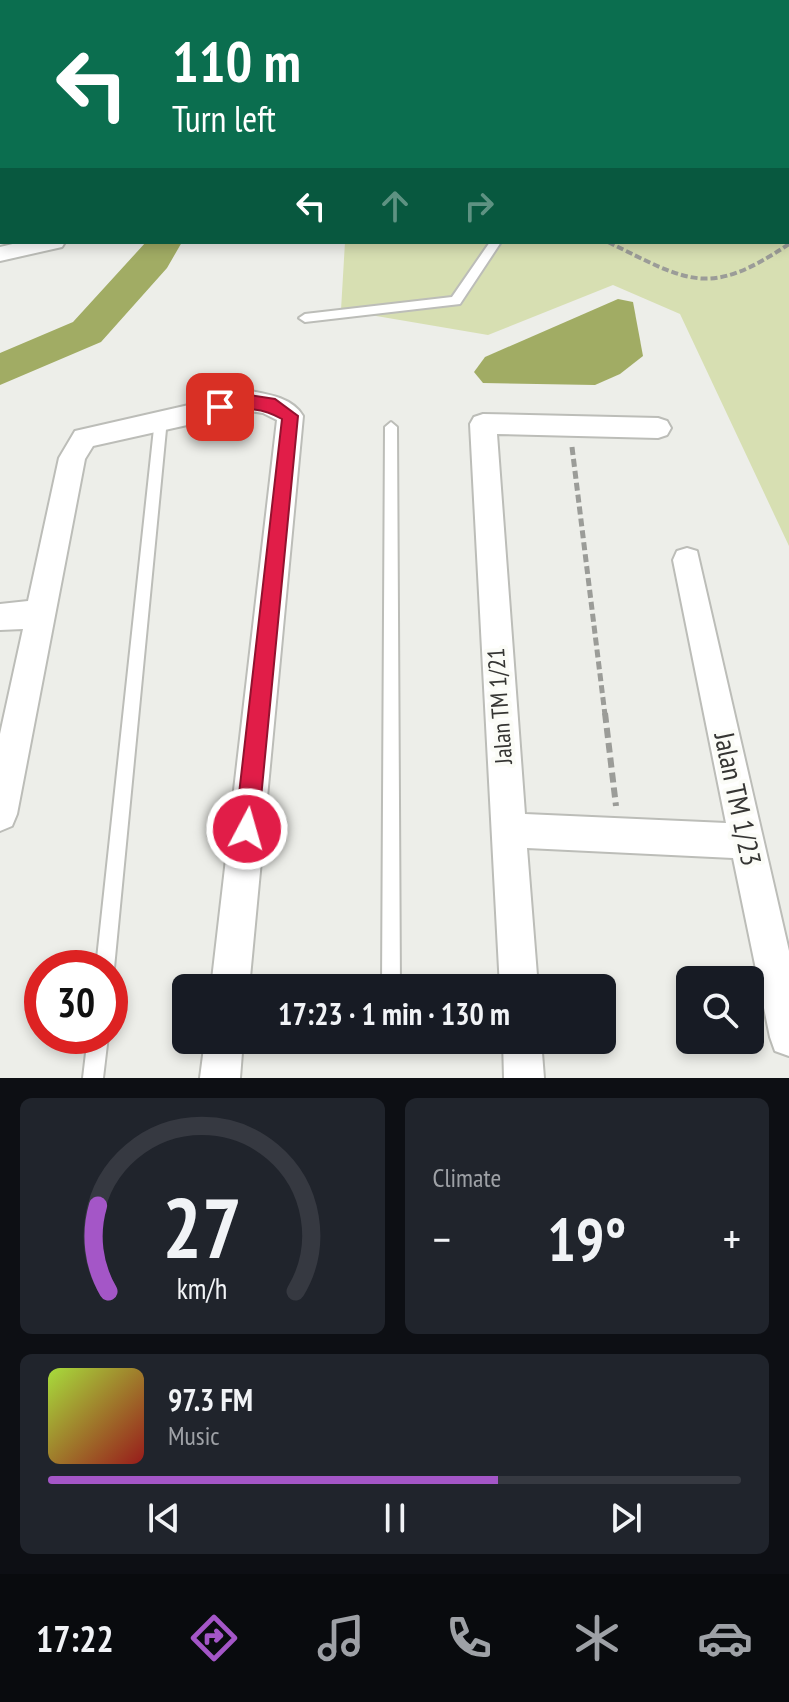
<!DOCTYPE html>
<meta charset="utf-8">
<style>
body{margin:0;font-family:"PT Sans Narrow",sans-serif;background:#20242c;color:#f1f3f6;height:100vh;display:flex;flex-direction:column;font-size:30px;white-space:nowrap}
*{box-sizing:border-box;margin:0}
p{font-size:26px;color:#9ea1a6}
.icon{flex:none;width:44px;height:44px;fill:none;stroke:currentColor;stroke-width:2;stroke-linecap:round;stroke-linejoin:round}
.map{position:relative;height:1078px;overflow:hidden}
.details{display:flex;flex-direction:column;gap:20px;padding:20px;background:#0d0f14;flex:1}
.details>*{flex:none}
.hud{position:absolute;left:0px;top:0px;width:790px;height:244px;box-shadow:0 4px 12px #0003;background:#0b6e4f;color:#fff;overflow:hidden}
.tools{position:absolute;left:676px;top:966px;display:grid;gap:16px}
.tools a{display:grid;place-items:center;width:88px;height:88px;border-radius:12px;background:#171b24;box-shadow:0 4px 12px #0003;font-size:40px}
.speed{position:absolute;left:24px;top:950px;display:flex;gap:16px;font-size:40px;font-weight:700;text-align:center}
.speed>*{display:grid;place-content:center;width:104px;height:104px;border-radius:50%;background:#171b24;box-shadow:0 4px 12px #0003;line-height:1}
.speed .limit{border:12px solid #d22;background:#fff;color:#111}
.pin{position:absolute;display:grid;place-items:center;width:68px;height:68px;color:#fff;margin:-34px;border-radius:16px;box-shadow:0 4px 12px #0006}
.me{position:absolute;width:88px;margin:-44px;rotate:6deg;stroke-linejoin:round;filter:drop-shadow(0 0 6px #0008)}
.turn{display:flex;align-items:center;gap:28px;height:168px;padding:0 40px;font-size:36px}
.turn .icon{width:104px;height:104px;stroke-width:2.5}
.turn b{display:block;font-size:56px;line-height:68px}
.lanes{display:flex;align-items:center;height:76px;padding:0 40px;background:#0003;justify-content:center;gap:40px;direction:ltr}
.lanes .off{opacity:.35}
.big{font-size:60px;font-weight:700;line-height:1.1}
.details .widget{flex:1;display:flex;flex-direction:column;justify-content:center;gap:12px;min-width:0;padding:0 28px;border-radius:12px;background:#20242c}
.details .dial{align-items:center;gap:0}
.dial svg{height:208px;overflow:visible;fill:none;stroke:#363941;stroke-width:7;stroke-linecap:round;text-anchor:middle}
.dial text{fill:#f1f3f6;stroke:none}
.song{display:flex;align-items:center;gap:24px}
.cover{width:96px;height:96px;border-radius:12px;background:linear-gradient(135deg,hsl(80 70% 55%),hsl(0 70% 35%))}
.played{height:8px;border-radius:4px;background:linear-gradient(90deg,#a456c7 65%,#363941 65%)}
.keys{display:flex;justify-content:space-around;direction:ltr}
.heat{display:flex;justify-content:space-between;align-items:center;font-size:44px;direction:ltr}
.details .tiles{flex:1;display:grid;gap:20px;grid-template-columns:1fr 1fr}
.widget:last-child{grid-column:span 2}
.trip{position:absolute;left:172px;top:974px;width:444px;height:80px;border-radius:12px;background:#171b24;box-shadow:0 4px 12px #0003;font-weight:700;line-height:80px;text-align:center}
.tabs{display:flex;height:128px;justify-content:space-around;align-items:center;background:#090b0e;color:#9ea1a6}
.tabs .icon{width:56px;height:56px}
.tabs .current{color:#a456c7}
.tabs b{font-size:36px;color:#f1f3f6}
.map>svg:first-child{display:block}
</style>
<div class="map">
<svg width="789" height="1078" viewBox="0 0 789 1078">
<rect width="100%" height="100%" fill="#edeee9"/>
<!-- green -->
<path fill="#d7dfb2" d="M0,0H316L2,2L0,140Z
M789,0V546L680,314L613,285L488,335L341,310L345,242H788V2L425,1Z"/>
<!-- water -->
<path fill="#a1ac64" d="M618,299L633,302L643,356L620,374L595,385L483,383L474,372L485,357Z"/>
<g fill="none" stroke-linecap="round" stroke-linejoin="round">
<!-- river -->
<path fill="#a1ac64" fill-rule="evenodd" d="M146,242H182L167,268L101,342L0,385V353L73,322Z"/>
<defs>
<path id="lane" d="M0,196H2V203H0Z
M490,242H501L460,304L305,322L299,318L305,314L452,297Z
M161,414L167,419L114,968L110,975V968H96L155,419Z
M391,422L397,427L400,988H382L385,427Z
M88,1036H108L103,1078H83Z"/>
<path id="street" d="M0,81H2V91H0Z
M0,139H2V151H0Z
M21,242H65L62,247L0,261V247Z
M250,391C268,394 293,398 303,416L249,988H211L277,420L263,413L250,411L93,446L85,459L17,814L12,826L0,831V734L23,629L0,630V604L28,601L59,458L75,431Z
M483,414L658,418L667,421L671,428L667,435L658,438L497,434L525,814L726,823L673,560L677,551L687,548L697,551L789,951V1056L775,1051L770,1037L733,858L527,848L538,988H500L470,424L474,417Z
M205,1040H243L240,1078H200Z
M503,1040H541L544,1078H504Z"/>
</defs>
<!-- lane casing -->
<use href="#lane" stroke="#bcbdb8" stroke-width="4"/>
<!-- street casing -->
<use href="#street" stroke="#bcbdb8" stroke-width="4"/>
<!-- path-far2 -->
<path stroke="#9b9c98" stroke-width="4" stroke-dasharray="7 3" stroke-linecap="butt" d="M608,242C689,282 709,298 789,244"/>
<!-- path-far1 -->
<path stroke="#9b9c98" stroke-width="5" stroke-dasharray="8 4" stroke-linecap="butt" d="M572,447L605,715"/>
<!-- path -->
<path stroke="#9b9c98" stroke-width="6" stroke-dasharray="10 5" stroke-linecap="butt" d="M605,713L616,806"/>
<!-- lane -->
<use href="#lane" fill="#fff" fill-rule="evenodd"/>
<!-- street -->
<use href="#street" fill="#fff" fill-rule="evenodd"/>
</g>
<!-- route -->
<path fill="#e11d48" stroke="#92132f" stroke-width="2" d="M250,395L275,399L298,416L258,829L254,837L247,840L239,837L235,829L282,419C259,406 245,408 220,413L212,407L214,403Z"/>
<g text-anchor="middle" stroke-width="8" stroke-linejoin="round" paint-order="stroke">
<!-- street labels -->
<g font-size="24" fill="#353533" stroke="#fbfcf7">
<text transform="translate(500 706) rotate(-94)" y="8">Jalan TM 1/21</text>
</g>
<!-- near-street labels -->
<g font-size="28" fill="#353533" stroke="#fbfcf7">
<text transform="translate(738 799) rotate(78)" y="10">Jalan TM 1/23</text>
</g>
</g>
</svg>
<div class="tools">
<a><svg class="icon" aria-label="search" viewBox="0 0 24 24"><circle cx="10" cy="10" r="6"/><path d="M15 15l6 6"/></svg></a>
</div>
<div class="speed"><div class="limit">30</div></div>
<div class="pin" style="left:220px;top:407px;background:#d93025"><svg class="icon" aria-label="arrive" viewBox="0 0 24 24"><path d="M6 21V4h12l-3 4 3 4H6"/></svg></div>
<svg class="me" style="left:247px;top:829px" viewBox="-20 -20 40 40"><circle r="17" fill="#e11d48" stroke="#fff" stroke-width="3"/><path d="M0-11L8 9 0 5-8 9z" fill="#fff"/></svg>
<div class="trip">17:23 · 1 min · 130 m</div>
<div class="hud">
<div class="turn"><svg class="icon" aria-label="left" viewBox="0 0 24 24"><path d="M17 20v-9H6M10 6l-5 5 5 5"/></svg><div><b>110 m</b>Turn left</div></div>
<div class="lanes"><svg class="icon" aria-label="left" viewBox="0 0 24 24"><path d="M17 20v-9H6M10 6l-5 5 5 5"/></svg><svg class="icon off" aria-label="ahead" viewBox="0 0 24 24"><path d="M12 20V5M6 11l6-6 6 6"/></svg><svg class="icon off" aria-label="right" viewBox="0 0 24 24"><path d="M7 20v-9h11M14 6l5 5-5 5"/></svg></div>
</div>
</div>
<section class="details">
<div class="tiles">
<div class="widget dial"><svg viewBox="0 0 100 80">
<path d="M14 69A42 42 0 1 1 86 69"/>
<path d="M14 69A42 42 0 0 1 10 36" stroke="#a456c7"/>
<text x="50" y="56" font-size="32" font-weight="700">27</text>
<text x="50" y="72" font-size="11">km/h</text>
</svg></div>
<div class="widget"><p>Climate</p>
<div class="heat"><a>−</a><b class="big">19°</b><a>+</a></div>
</div>
<div class="widget">
<div class="song"><i class="cover"></i><div><b>97.3 FM</b><p>Music</p></div></div>
<div class="played"></div>
<div class="keys"><svg class="icon" aria-label="previous" viewBox="0 0 24 24"><path d="M18 5L8 12l10 7zM5 5v14"/></svg><svg class="icon" aria-label="pause" viewBox="0 0 24 24"><path d="M8 5v14M16 5v14"/></svg><svg class="icon" aria-label="next" viewBox="0 0 24 24"><path d="M6 5l10 7-10 7zM19 5v14"/></svg></div>
</div>
</div>
</section>
<nav class="tabs">
<b>17:22</b>
<svg class="icon current" aria-label="directions" viewBox="0 0 24 24"><path d="M12 3l9 9-9 9-9-9zM9 14v-3h6M13 9l2 2-2 2"/></svg>
<svg class="icon" aria-label="music" viewBox="0 0 24 24"><path d="M9 18V5l10-2v13"/><circle cx="6" cy="18" r="3"/><circle cx="16" cy="16" r="3"/></svg>
<svg class="icon" aria-label="phone" viewBox="0 0 24 24"><path d="M5 4h4l2 5-3 2q2 4 5 5l2-3 5 2v4C11 20 4 13 5 4z"/></svg>
<svg class="icon" aria-label="climate" viewBox="0 0 24 24"><path d="M12 3v18M4 7l16 10M4 17L20 7"/></svg>
<svg class="icon" aria-label="car" viewBox="0 0 24 24"><path d="M5 17H2v-5l4-1 3-4h7l3 4 3 1v5h-3M9 17h6M6 11h13"/><circle cx="7" cy="17" r="2"/><circle cx="17" cy="17" r="2"/></svg>
</nav>
